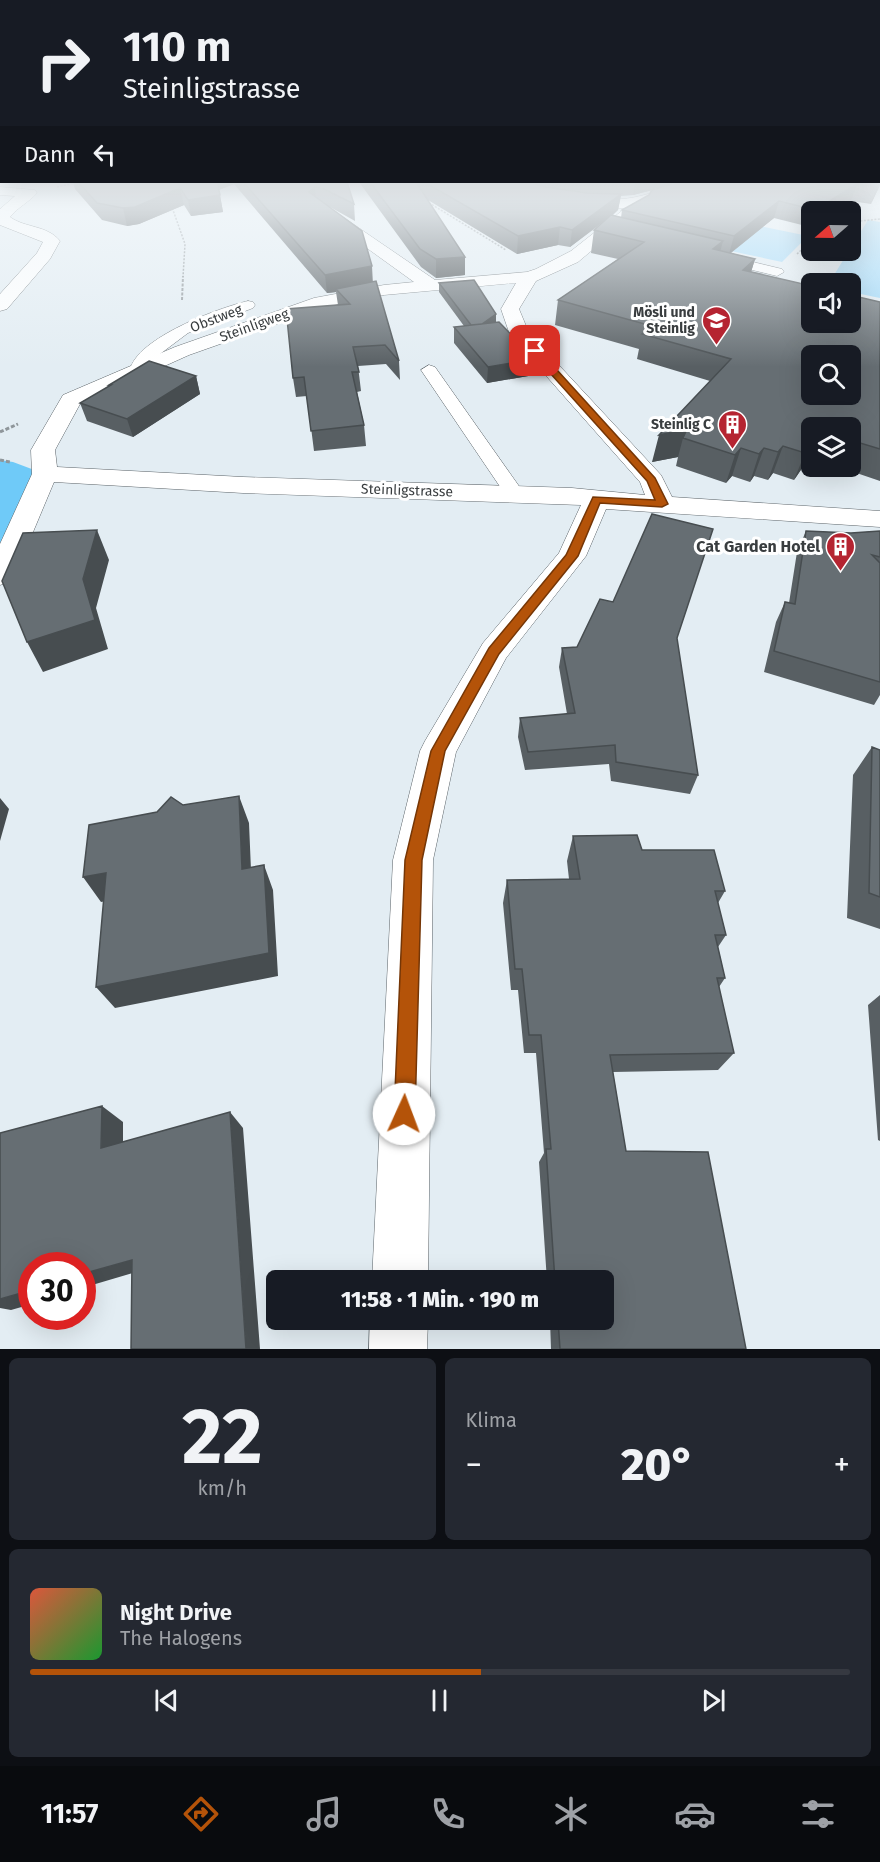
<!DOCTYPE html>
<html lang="de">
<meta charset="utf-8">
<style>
body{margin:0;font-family:"Fira Sans",sans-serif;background:#242831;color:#f1f3f6;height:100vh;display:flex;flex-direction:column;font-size:22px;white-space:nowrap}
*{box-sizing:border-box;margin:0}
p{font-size:20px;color:#9ea1a6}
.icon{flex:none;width:33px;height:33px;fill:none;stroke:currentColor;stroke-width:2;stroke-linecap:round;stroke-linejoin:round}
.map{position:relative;height:1349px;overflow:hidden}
.panel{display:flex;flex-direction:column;gap:9px;padding:9px;background:#0d0f14;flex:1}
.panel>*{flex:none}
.hud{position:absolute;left:0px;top:0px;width:880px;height:183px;box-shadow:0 6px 24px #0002;background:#171b24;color:#f1f3f6;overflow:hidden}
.needle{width:39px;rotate:250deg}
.controls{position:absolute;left:801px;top:201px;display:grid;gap:12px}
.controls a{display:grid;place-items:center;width:60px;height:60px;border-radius:9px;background:#171b24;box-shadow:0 6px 24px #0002;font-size:30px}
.speed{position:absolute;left:18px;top:1252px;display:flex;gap:12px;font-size:30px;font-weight:700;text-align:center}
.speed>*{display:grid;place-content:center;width:78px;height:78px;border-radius:50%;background:#171b24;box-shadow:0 6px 24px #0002;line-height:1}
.speed .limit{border:9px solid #d22;background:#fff;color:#111}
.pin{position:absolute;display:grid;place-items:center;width:51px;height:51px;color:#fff;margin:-26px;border-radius:12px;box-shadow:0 3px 9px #0006}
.me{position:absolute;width:66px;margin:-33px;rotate:2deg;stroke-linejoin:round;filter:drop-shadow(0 0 4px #0008)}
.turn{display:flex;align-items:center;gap:21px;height:126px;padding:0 24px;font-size:27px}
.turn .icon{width:78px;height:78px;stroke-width:2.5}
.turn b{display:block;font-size:42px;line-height:51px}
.then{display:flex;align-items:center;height:57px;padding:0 24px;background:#0003;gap:12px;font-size:22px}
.big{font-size:45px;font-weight:800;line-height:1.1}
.panel .widget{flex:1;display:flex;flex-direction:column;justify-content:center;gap:9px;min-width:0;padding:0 21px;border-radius:9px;background:#242831}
.panel .dial{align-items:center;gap:0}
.dial b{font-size:78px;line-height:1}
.song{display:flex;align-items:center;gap:18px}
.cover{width:72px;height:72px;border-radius:9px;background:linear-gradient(135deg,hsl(10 70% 55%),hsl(130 70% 35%))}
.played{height:6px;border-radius:3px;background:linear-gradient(90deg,#b45309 55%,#363941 55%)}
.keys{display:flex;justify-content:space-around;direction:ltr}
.heat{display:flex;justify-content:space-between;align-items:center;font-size:33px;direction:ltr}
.panel .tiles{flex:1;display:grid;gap:9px;grid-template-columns:1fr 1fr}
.widget:last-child{grid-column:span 2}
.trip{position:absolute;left:266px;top:1270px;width:348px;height:60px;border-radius:9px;background:#171b24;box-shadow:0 6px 24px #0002;font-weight:800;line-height:60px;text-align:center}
.tabs{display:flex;height:96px;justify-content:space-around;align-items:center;background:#090b0e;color:#9ea1a6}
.tabs .icon{width:42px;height:42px}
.tabs .selected{color:#b45309}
.tabs b{font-size:27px;color:#f1f3f6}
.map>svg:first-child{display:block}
</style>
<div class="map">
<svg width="880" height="1349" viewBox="0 0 880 1349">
<rect width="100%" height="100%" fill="#e3edf3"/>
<!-- green -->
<path fill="#9dd8f9" d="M696,213L808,236L782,262L666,237Z
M868,220L880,222V298L851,292L850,284L829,283Z"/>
<!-- forest -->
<path fill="#6fcaf8" d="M0,460L13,462L45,474L0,575Z"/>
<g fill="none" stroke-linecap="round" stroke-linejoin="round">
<defs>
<path id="service" d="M720,254L782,269L784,272L777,276L715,261L713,258Z
M248,301L253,302L255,305L253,308L188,333L148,363L144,373L138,375L130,370C137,338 218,308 248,301Z
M429,365L435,367L521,489L524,493L521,497H507L421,370Z"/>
<path id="minor" d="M0,187L35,190L37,193C29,202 18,207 10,217C25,228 47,225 60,241L50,259L7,309L0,311V294L37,253L43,242L0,225V209L15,196L0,195Z
M326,207L331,209L435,280L527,272L536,269L571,251L623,210H633L636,213L633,216L578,262L536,281L519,309L529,333L661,475L672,497L880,511V527L606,509L586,556L506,658L456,752L433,860L428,1281H372L393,860L420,751L425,741L483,643L559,553L581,505L243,493L54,482L15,575L10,582L0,585V544L32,474L31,450L63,395L175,347L314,298L384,285L414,282L321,215L318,212L321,209ZM516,283L501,309L510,335L640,482L645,495L572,488L243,477L57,467L55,450L80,404L189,355L325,307L384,295Z
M370,1320H428L427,1349H369Z"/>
<path id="tertiary" d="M485,182C507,180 527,188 548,193C573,198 598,201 622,199C652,197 679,179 708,182L706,185C686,192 666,201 645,205C592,216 538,200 487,185Z"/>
</defs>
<!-- service casing -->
<use href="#service" stroke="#5c6469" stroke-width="1"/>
<!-- minor casing -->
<use href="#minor" stroke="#5c6469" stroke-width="1"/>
<!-- tertiary casing -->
<use href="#tertiary" stroke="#5c6469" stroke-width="1"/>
<!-- path-far2 -->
<path stroke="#8f969a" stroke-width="1.5" stroke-dasharray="2 1.5" stroke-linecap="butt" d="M57,187L76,183
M426,201L506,250
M169,206L173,210L185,244L183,277
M850,222L880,219
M797,254L812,240"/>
<!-- path-far1 -->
<path stroke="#8f969a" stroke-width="2" stroke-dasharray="3 1.5" stroke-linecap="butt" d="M182,300L183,276"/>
<!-- path -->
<path stroke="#8f969a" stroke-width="3" stroke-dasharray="4 2" stroke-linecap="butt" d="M0,432L18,424
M0,460L10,462"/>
<!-- service -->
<use href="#service" fill="#fff" fill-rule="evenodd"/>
<!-- minor -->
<use href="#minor" fill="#fff" fill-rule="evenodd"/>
<!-- tertiary -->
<use href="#tertiary" fill="#fff" fill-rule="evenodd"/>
</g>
<!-- wall -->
<path fill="#585f63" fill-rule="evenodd" d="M880,178V185L871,204L851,201L834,212H812V226L810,227L774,218L731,253L755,259L751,272L880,302V481L836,466H850V428H812V459L809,458L794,480L773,473L768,480L754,476L750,482L732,476L726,483L676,466L678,457L652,462L710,381L637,359L639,349L555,325L558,300L618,259L591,253L594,230L606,220L570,247L558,245L517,254L428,200L465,275L436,278L421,267L359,182H879ZM652,190L649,195L622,210L621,218L612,216L618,210L621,196L633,195Z
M73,182H347L354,204L355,221L330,207L373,282L399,361L400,380L386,364L358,366L361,391L357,392L364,425L366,446L314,451L307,396L296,397L293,378L338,305L336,292L327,293L234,184L219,190L223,212L191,216L184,205L139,224L127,226L102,220L75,189Z
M439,283L496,314V322L535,359L534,375L487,383L454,343V327L464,326L439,292Z
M196,376L200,394L133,437L87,421L80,403L110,386L109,385Z
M806,531L851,533L880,531V695L874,705L764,672L776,622L785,602L789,603L797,552Z
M677,639L698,775L690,794L611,781L609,764L525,770L518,737L520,718L567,714L559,667L562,648Z
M872,747L880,750V929L847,918L853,775Z
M573,836L642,850L725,891L718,903L726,935L718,947L725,978L719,987L734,1053L718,1070L613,1072L626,1151L746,1349H551L550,1320H603V1281H547L539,1162L544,1153L536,1053H524L518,990H511L503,903L507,880L569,879L567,861Z
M880,995V1141L878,1140L868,1005Z"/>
<!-- shaded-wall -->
<path fill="#474d50" d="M216,182H233L234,184L218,190Z
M635,182H684L633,195Z
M880,182V185L871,204L877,187Z
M857,184L851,201L834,212H815V210Z
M315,187L316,204L309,192Z
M180,188L184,205L139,224L127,226L123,208Z
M621,194L618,210L570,247L572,230Z
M220,195L223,212L191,216L188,200Z
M779,201L774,218L729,254L734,236Z
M560,227L558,245L517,254L518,236Z
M723,241L717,264L713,249Z
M465,257V275L436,278V259Z
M755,259L748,282L743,270Z
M372,266L373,285L336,289V292L327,293L325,275Z
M496,314V324L474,330Z
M535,359L534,375L487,383L488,367Z
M196,376L200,394L133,437L127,419Z
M687,429L683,438L678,457L652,462L659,435Z
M812,444V453L809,458L794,480L805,453Z
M783,446L773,473L768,480L778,452Z
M741,448L732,476L726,483L735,455Z
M764,448L754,476L750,482L759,454Z
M97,530L109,560L96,608L108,649L43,672L27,642L83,579Z
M239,796L249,823L252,894L242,869Z
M0,798L9,809L0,841Z
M264,865L273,890L278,976L115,1008L96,987Z
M106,873L123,898L101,902L83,877Z
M102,1106L123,1122V1162L101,1148Z
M230,1112L243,1128L260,1349H246Z
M132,1260L153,1267L82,1288V1274Z
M32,1290V1304L11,1310L0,1308V1299Z"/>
<!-- building -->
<path fill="#666e73" stroke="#474d50" stroke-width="1.5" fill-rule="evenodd" d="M879,178H880V182L877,187L857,184L815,210L779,201L734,236L622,210L649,195L652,190L678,182H879Z
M78,182H217L220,195L188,200L180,188L135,207L123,208L97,203Z
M243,182H347L354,204L324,189L315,187L309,192L362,231L372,266L325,275Z
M370,182H416L465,257L436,259L420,249Z
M424,182H527L546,187L587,193L621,194L572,230L560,227L518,236Z
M611,215L723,241L713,249L755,259L743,270L812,286V322H850V295L880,302V449L850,440V428H812V444L805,453L783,446L778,452L764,448L759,454L741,448L735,455L683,438L687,429L659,435L731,359L642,334L652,326L558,300L644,242L594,230ZM812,356H850V394H812Z
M474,280L496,314L482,324L471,325L439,283Z
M376,281L399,361L385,345L353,347L359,372H352L364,425L311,431L304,377L293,378L286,309L350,304L336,289Z
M499,322L535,359L488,367L454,327Z
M149,361L196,376L127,419L80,403L111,385H109Z
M652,514L713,529L677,638L698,775L616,762L615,745L528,752L520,718L575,713L562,648L577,647L600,599L613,602Z
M97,530L83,579L95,620L27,642L2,581L23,533Z
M806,531L851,533L880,531V557L872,555L880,563V682L774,651L785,602L795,604Z
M872,747L880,750V897L869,893Z
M239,796L242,869L264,865L269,953L96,987L106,873L83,877L89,825L157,812L171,797L183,805Z
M637,835L642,850H714L725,891H715L726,935H715L725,978H717L734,1053L610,1055L626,1151L708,1152L746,1349H560L558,1320H603V1281H555L546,1149H551L541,1035H529L522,969H515L507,880L580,879L573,836Z
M102,1106L101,1148L230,1112L246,1349H131L132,1260L82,1274V1266H32V1290L0,1299V1133Z"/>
<!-- sky -->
<linearGradient id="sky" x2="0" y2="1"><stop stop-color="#69afe0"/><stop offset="0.49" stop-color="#f2f7fa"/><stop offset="1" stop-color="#f2f7fa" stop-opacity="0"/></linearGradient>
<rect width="880" height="367" fill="url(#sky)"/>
<!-- route -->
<path fill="#b45309" stroke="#753606" stroke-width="1.5" d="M532,349H538L655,478L668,504L662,507L600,503L578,556L499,654L445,751L422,860L415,1114L412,1121L404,1124L397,1121L394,1114L405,860L431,751L489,648L566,555L593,497L655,500L647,481L532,353Z"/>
<!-- icons -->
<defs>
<symbol id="school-pin" viewBox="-11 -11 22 30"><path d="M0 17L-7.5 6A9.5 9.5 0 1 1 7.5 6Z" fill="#b52431" stroke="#fff"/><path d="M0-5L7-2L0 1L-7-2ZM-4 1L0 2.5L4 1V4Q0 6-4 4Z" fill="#fff"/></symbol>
<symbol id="building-pin" viewBox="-11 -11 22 30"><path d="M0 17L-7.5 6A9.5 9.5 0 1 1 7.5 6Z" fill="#b52431" stroke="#fff"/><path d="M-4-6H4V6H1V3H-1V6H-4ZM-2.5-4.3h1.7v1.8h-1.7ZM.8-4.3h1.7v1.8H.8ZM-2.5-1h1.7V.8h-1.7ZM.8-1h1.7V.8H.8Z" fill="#fff"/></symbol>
</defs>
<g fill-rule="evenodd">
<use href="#school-pin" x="700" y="304" width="33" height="45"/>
<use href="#building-pin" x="716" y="408" width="33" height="45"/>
<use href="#building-pin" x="824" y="530" width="33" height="45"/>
</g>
<g text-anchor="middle" stroke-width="6" stroke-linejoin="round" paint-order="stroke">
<!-- far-poi labels -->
<g font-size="14" font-weight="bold" fill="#393d3f" stroke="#fff" text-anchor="end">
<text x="695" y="317">Mösli und<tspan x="695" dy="16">Steinlig</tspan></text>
<text x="711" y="429">Steinlig C</text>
</g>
<!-- far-street labels -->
<g font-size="14" fill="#393d3f" stroke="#fff">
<text transform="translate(216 318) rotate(-21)" y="5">Obstweg</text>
<text transform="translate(254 325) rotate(-20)" y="5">Steinligweg</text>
<text transform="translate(407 490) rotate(2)" y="5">Steinligstrasse</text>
</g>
<!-- poi labels -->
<g font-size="16" font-weight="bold" fill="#393d3f" stroke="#fff" text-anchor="end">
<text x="820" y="552">Cat Garden Hotel</text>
</g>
</g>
</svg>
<div class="controls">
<a><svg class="needle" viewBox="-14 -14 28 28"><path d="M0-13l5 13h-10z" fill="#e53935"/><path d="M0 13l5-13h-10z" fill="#9ea1a6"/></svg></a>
<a><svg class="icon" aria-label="sound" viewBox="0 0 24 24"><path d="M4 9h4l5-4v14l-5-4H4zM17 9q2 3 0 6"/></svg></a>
<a><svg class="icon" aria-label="search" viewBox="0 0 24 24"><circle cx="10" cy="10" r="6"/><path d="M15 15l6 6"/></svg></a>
<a><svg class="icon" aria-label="layers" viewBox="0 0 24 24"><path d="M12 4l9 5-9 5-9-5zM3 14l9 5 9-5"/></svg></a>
</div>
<div class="speed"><div class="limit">30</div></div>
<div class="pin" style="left:535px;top:351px;background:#d93025"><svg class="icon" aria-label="arrive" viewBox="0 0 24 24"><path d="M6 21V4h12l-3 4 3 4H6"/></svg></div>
<svg class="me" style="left:404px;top:1114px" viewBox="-20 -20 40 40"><circle r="19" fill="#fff"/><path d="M0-13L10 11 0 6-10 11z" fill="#b45309"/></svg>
<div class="trip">11:58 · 1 Min. · 190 m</div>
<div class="hud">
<div class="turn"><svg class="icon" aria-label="right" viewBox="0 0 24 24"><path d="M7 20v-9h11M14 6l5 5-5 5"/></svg><div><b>110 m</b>Steinligstrasse</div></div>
<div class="then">Dann<svg class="icon" aria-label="left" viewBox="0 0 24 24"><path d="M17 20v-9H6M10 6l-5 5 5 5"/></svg></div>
</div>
</div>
<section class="panel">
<div class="tiles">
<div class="widget dial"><b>22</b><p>km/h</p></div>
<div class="widget"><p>Klima</p>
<div class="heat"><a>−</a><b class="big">20°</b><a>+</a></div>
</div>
<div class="widget">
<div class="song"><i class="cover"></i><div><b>Night Drive</b><p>The Halogens</p></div></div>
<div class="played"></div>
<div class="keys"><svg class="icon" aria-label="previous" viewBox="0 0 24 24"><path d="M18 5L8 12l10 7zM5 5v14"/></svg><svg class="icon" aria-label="pause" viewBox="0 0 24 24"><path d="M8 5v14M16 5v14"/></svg><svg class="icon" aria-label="next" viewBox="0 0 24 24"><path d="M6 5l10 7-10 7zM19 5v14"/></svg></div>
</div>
</div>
</section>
<nav class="tabs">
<b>11:57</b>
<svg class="icon selected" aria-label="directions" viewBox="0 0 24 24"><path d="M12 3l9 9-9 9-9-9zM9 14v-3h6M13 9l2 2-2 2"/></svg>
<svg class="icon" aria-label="music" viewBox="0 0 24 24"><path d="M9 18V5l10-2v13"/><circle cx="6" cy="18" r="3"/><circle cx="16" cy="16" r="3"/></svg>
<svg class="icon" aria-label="phone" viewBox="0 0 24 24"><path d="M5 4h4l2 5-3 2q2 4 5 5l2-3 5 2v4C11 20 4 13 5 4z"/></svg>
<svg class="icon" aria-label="climate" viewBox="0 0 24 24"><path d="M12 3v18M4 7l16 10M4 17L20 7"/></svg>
<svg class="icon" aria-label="car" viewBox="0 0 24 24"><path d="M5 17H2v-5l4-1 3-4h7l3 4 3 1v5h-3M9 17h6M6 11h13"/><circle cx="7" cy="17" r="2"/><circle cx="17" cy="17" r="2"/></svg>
<svg class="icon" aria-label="filters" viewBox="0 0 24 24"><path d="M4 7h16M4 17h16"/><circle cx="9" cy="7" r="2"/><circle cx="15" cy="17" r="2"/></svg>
</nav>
